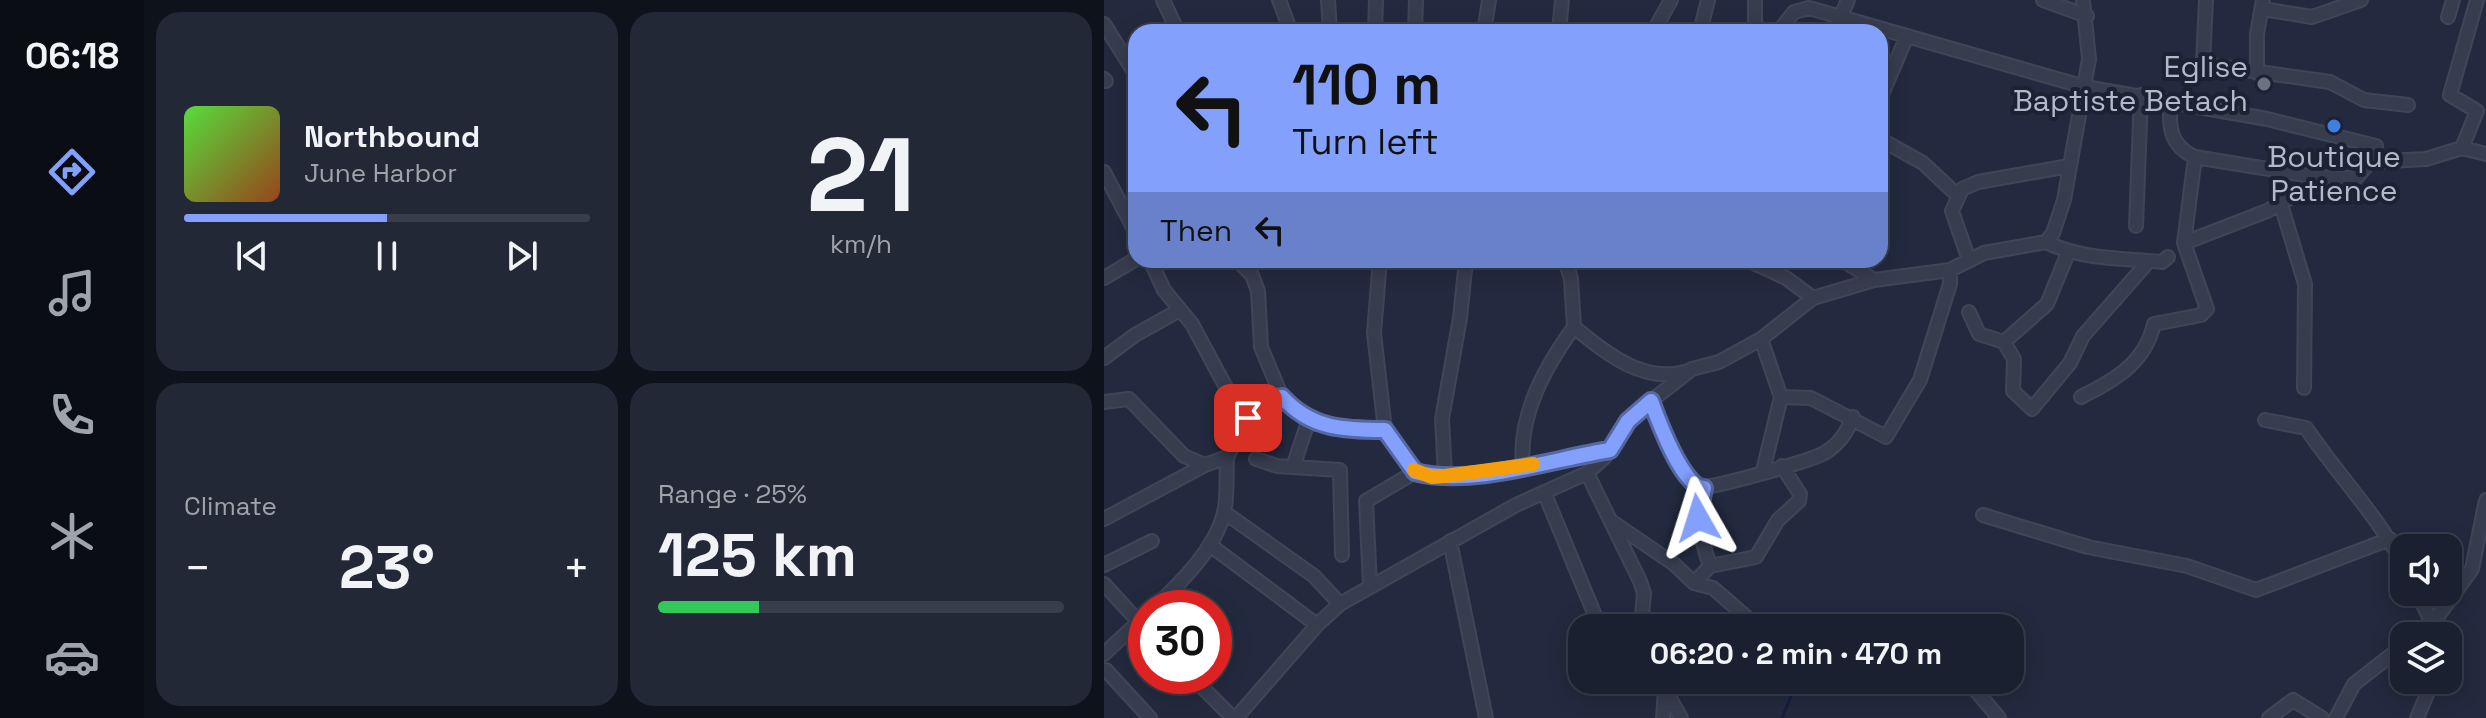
<!DOCTYPE html>
<meta charset="utf-8">
<style>
body{margin:0;font-family:"Space Grotesk",sans-serif;background:#232837;color:#f1f3f6;height:100vh;display:flex;flex-direction:column;font-size:30px;white-space:nowrap}
*{box-sizing:border-box;margin:0}
p{font-size:26px;color:#9fa3aa}
.icon{flex:none;width:44px;height:44px;fill:none;stroke:currentColor;stroke-width:2;stroke-linecap:round;stroke-linejoin:round}
.map{position:relative;flex:1;overflow:hidden}
.details{display:flex;flex-direction:column;gap:12px;padding:12px;background:#0e121a;width:960px}
.details>*{flex:none}
.banner{position:absolute;left:24px;top:24px;width:760px;height:244px;border-radius:24px;box-shadow:0 4px 20px #0003,0 0 0 2px #383e4b;background:#84a0fd;color:#111;overflow:hidden}
.controls{position:absolute;left:1286px;top:534px;display:grid;gap:16px}
.controls a{display:grid;place-items:center;width:72px;height:72px;border-radius:16px;background:#1a202f;box-shadow:0 4px 20px #0003,0 0 0 2px #383e4b;font-size:40px}
.speed{position:absolute;left:24px;top:590px;display:flex;gap:16px;font-size:40px;font-weight:700;text-align:center}
.speed>*{display:grid;place-content:center;width:104px;height:104px;border-radius:50%;background:#1a202f;box-shadow:0 4px 20px #0003,0 0 0 2px #383e4b;line-height:1}
.speed .limit{border:12px solid #d22;background:#fff;color:#111}
.pin{position:absolute;display:grid;place-items:center;width:68px;height:68px;color:#fff;margin:-34px;border-radius:16px;box-shadow:0 4px 12px #0006}
.me{position:absolute;width:88px;margin:-44px;rotate:354deg;stroke-linejoin:round;filter:drop-shadow(0 0 6px #0008)}
.turn{display:flex;align-items:center;gap:28px;height:168px;padding:0 32px;font-size:36px}
.turn .icon{width:104px;height:104px;stroke-width:2.5}
.turn b{display:block;font-size:56px;line-height:68px}
.then{display:flex;align-items:center;height:76px;padding:0 32px;background:#0003;gap:16px;font-size:30px}
.big{font-size:60px;font-weight:700;line-height:1.1}
.details .card{flex:1;display:flex;flex-direction:column;justify-content:center;gap:12px;min-width:0;padding:0 28px;border-radius:24px;background:#232837}
.details .dial{align-items:center;gap:0}
.dial b{font-size:104px;line-height:1}
.song{display:flex;align-items:center;gap:24px}
.cover{width:96px;height:96px;border-radius:12px;background:linear-gradient(135deg,hsl(110 70% 55%),hsl(20 70% 35%))}
.played{height:8px;border-radius:4px;background:linear-gradient(90deg,#84a0fd 50%,#383e4b 50%)}
.keys{display:flex;justify-content:space-around;direction:ltr}
.heat{display:flex;justify-content:space-between;align-items:center;font-size:44px;direction:ltr}
.charge{height:12px;border-radius:6px;background:linear-gradient(90deg,#34c759 25%,#383e4b 0)}
.details .tiles{flex:1;display:grid;gap:12px;grid-template-columns:repeat(2,1fr)}
.trip{position:absolute;left:464px;top:614px;width:456px;height:80px;border-radius:24px;background:#1a202f;box-shadow:0 4px 20px #0003,0 0 0 2px #383e4b;font-weight:700;line-height:80px;text-align:center}
main{display:flex;flex:1;min-height:0}
.tab-bar{display:flex;flex-direction:column;width:144px;justify-content:space-around;align-items:center;background:#0a0d13;color:#9fa3aa}
.tab-bar .icon{width:56px;height:56px}
.tab-bar .selected{color:#84a0fd}
.tab-bar b{font-size:36px;color:#f1f3f6}
.map>svg:first-child{display:block}
</style>
<main>
<nav class="tab-bar">
<b>06:18</b>
<svg class="icon selected" aria-label="directions" viewBox="0 0 24 24"><path d="M12 3l9 9-9 9-9-9zM9 14v-3h6M13 9l2 2-2 2"/></svg>
<svg class="icon" aria-label="music" viewBox="0 0 24 24"><path d="M9 18V5l10-2v13"/><circle cx="6" cy="18" r="3"/><circle cx="16" cy="16" r="3"/></svg>
<svg class="icon" aria-label="phone" viewBox="0 0 24 24"><path d="M5 4h4l2 5-3 2q2 4 5 5l2-3 5 2v4C11 20 4 13 5 4z"/></svg>
<svg class="icon" aria-label="climate" viewBox="0 0 24 24"><path d="M12 3v18M4 7l16 10M4 17L20 7"/></svg>
<svg class="icon" aria-label="car" viewBox="0 0 24 24"><path d="M5 17H2v-5l4-1 3-4h7l3 4 3 1v5h-3M9 17h6M6 11h13"/><circle cx="7" cy="17" r="2"/><circle cx="17" cy="17" r="2"/></svg>
</nav>
<section class="details">
<div class="tiles">
<div class="card">
<div class="song"><i class="cover"></i><div><b>Northbound</b><p>June Harbor</p></div></div>
<div class="played"></div>
<div class="keys"><svg class="icon" aria-label="previous" viewBox="0 0 24 24"><path d="M18 5L8 12l10 7zM5 5v14"/></svg><svg class="icon" aria-label="pause" viewBox="0 0 24 24"><path d="M8 5v14M16 5v14"/></svg><svg class="icon" aria-label="next" viewBox="0 0 24 24"><path d="M6 5l10 7-10 7zM19 5v14"/></svg></div>
</div>
<div class="card dial"><b>21</b><p>km/h</p></div>
<div class="card"><p>Climate</p>
<div class="heat"><a>−</a><b class="big">23°</b><a>+</a></div>
</div>
<div class="card"><p>Range · 25%</p><b class="big">125 km</b><div class="charge"></div></div>
</div>
</section>
<div class="map">
<svg width="1382" height="718" viewBox="0 0 1382 718">
<rect width="100%" height="100%" fill="#232a3f"/>
<g fill="none" stroke-linecap="round" stroke-linejoin="round">
<!-- stream -->
<path stroke="#151f3e" stroke-width="3" d="M678,718L687,696L680,691"/>
<defs>
<path id="minor" d="M59,0L74,32
M175,0L187,32
M224,0L226,32
M651,0V23L656,32
M939,0L983,16
M1102,0L1099,64L1226,82L1260,100L1304,105
M1159,9L1208,17L1257,0
M1344,17L1349,0
M0,24L32,75
M271,32L272,0
M311,32L312,0
M380,32L385,0
M455,32L458,0
M549,32L567,0
M596,32L604,0
M674,32L690,12L705,8L981,87L1163,119L1272,146
M730,32L744,0
M1153,73V34L1159,0
M0,79L2,81
M776,99L803,36
M1067,101C1064,126 1066,146 1091,157L1213,177
M776,139L819,163L853,195
M1358,148L1382,154
M0,172L32,233
M1176,201L1201,284L1200,388
M1032,226L1037,95
M942,242C978,260 1018,258 1058,262L1064,257
M1080,243L1163,211L1205,187L1213,177L1252,178L1266,162L1322,159L1358,148L1373,111L1346,95L1373,0
M46,260L60,290L88,324L125,393L144,418
M133,260L148,275L154,291L157,347L178,397L204,422L246,430H281C290,442 299,461 310,471C332,489 474,455 506,450
M276,260L270,333L281,430
M461,260L467,279L470,327C502,353 540,385 584,371
M643,260L682,278L709,298
M738,260L770,280
M865,260L848,211L858,189L874,182L965,166
M0,278L32,259
M865,312L875,334L900,342L910,359L909,391L928,409L966,363L979,336L1045,261
M657,339L677,397L659,471
M900,342L943,304L964,253
M0,358L31,335L74,311
M677,397L707,398L782,437L816,380L846,284V270
M977,397C1011,380 1041,363 1050,324L1097,315L1103,309L1080,243L1091,157
M547,401C554,420 578,480 594,488C612,487 708,461 722,452C736,443 743,432 749,417
M0,402L25,399L80,456L101,465L123,457C138,430 145,403 178,397
M1161,420L1202,428C1234,475 1274,516 1300,566
M152,459L173,466L236,470L238,555
M419,466C414,415 441,367 470,327
M189,467L204,422
M483,473L536,581L540,593L537,628
M341,476L338,419L356,318L362,260
M440,492L495,625
M120,512L210,576L236,604
M879,515L984,547L1083,566L1152,590L1286,539
M0,519L101,465
M507,521L570,564L590,583L609,588L655,628
M346,541L382,718
M106,545L213,625
M0,565L48,541
M606,566L652,557L674,520L695,501L696,494L678,466
M590,583L606,566C597,539 590,516 600,488
M0,584L42,630
M266,586L262,501L311,472
M1313,592L1334,636
M50,608C77,582 110,551 120,513C124,496 122,475 123,457
M734,628H763
M1312,636L1329,623L1368,569L1382,500
M0,654L42,615
M2,670L46,718
M87,676L129,718
M552,680L561,689L577,718
M697,680L702,684L707,680
M863,680L895,718
M132,718L213,625L236,604L412,505L483,473L500,458L524,421L547,401L588,369L615,362L657,339L709,298L770,280L846,270L880,253L942,242L949,233L960,200L985,59L979,0
M559,718L561,689
M1165,718L1189,700L1218,718
M1232,718L1250,684L1300,645
M1313,718L1329,680"/>
</defs>
<!-- minor casing -->
<use href="#minor" stroke="#404658" stroke-width="16"/>
<!-- minor -->
<use href="#minor" stroke="#373d4f" stroke-width="12"/>
</g>
<g fill="none" stroke-linecap="round" stroke-linejoin="round">
<defs>
<path id="route" d="M144,418L160,400L178,397C207,429 240,430 281,430L311,472C367,487 449,459 506,450L524,421L547,401C554,420 579,488 600,488L594,518"/>
</defs>
<!-- route casing -->
<use href="#route" stroke="#5668a4" stroke-width="20"/>
<!-- route -->
<use href="#route" stroke="#84a0fd" stroke-width="14"/>
<!-- slow -->
<path stroke="#f59e0b" stroke-width="14" d="M310,470L328,477L341,476L429,464"/>
</g>
<!-- markers -->
<circle fill="#6b7280" stroke="#1c2234" stroke-width="3" cx="1160" cy="84" r="8"/>
<circle fill="#3f7fe0" stroke="#1c2234" stroke-width="3" cx="1230" cy="126" r="8"/>
<g text-anchor="middle" stroke-width="8" stroke-linejoin="round" paint-order="stroke">
<!-- poi labels -->
<g font-size="30" fill="#b3b8ca" stroke="#1c2234" text-anchor="end">
<text x="1144" y="77">Eglise<tspan x="1144" dy="34">Baptiste Betach</tspan></text>
<text x="1230" y="167" text-anchor="middle">Boutique<tspan x="1230" dy="34">Patience</tspan></text>
</g>
</g>
</svg>
<div class="controls">
<a><svg class="icon" aria-label="sound" viewBox="0 0 24 24"><path d="M4 9h4l5-4v14l-5-4H4zM17 9q2 3 0 6"/></svg></a>
<a><svg class="icon" aria-label="layers" viewBox="0 0 24 24"><path d="M12 4l9 5-9 5-9-5zM3 14l9 5 9-5"/></svg></a>
</div>
<div class="speed"><div class="limit">30</div></div>
<div class="pin" style="left:144px;top:418px;background:#d93025"><svg class="icon" aria-label="arrive" viewBox="0 0 24 24"><path d="M6 21V4h12l-3 4 3 4H6"/></svg></div>
<svg class="me" style="left:594px;top:518px" viewBox="-20 -20 40 40"><path d="M0-17L14 15 0 8-14 15z" fill="#84a0fd" stroke="#fff" stroke-width="4"/></svg>
<div class="trip">06:20 · 2 min · 470 m</div>
<div class="banner">
<div class="turn"><svg class="icon" aria-label="left" viewBox="0 0 24 24"><path d="M17 20v-9H6M10 6l-5 5 5 5"/></svg><div><b>110 m</b>Turn left</div></div>
<div class="then">Then<svg class="icon" aria-label="left" viewBox="0 0 24 24"><path d="M17 20v-9H6M10 6l-5 5 5 5"/></svg></div>
</div>
</div>
</main>
